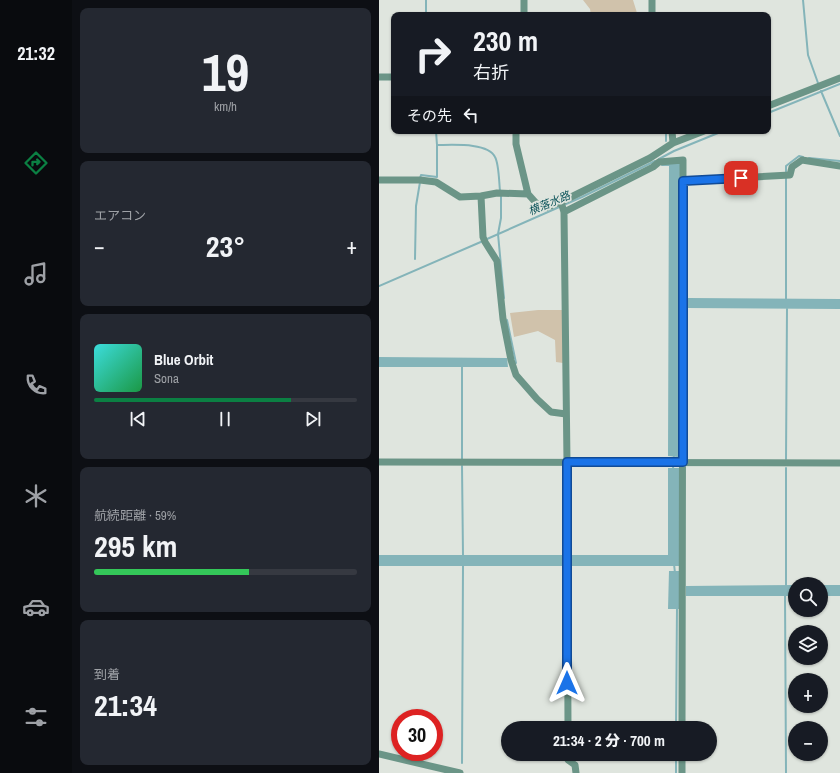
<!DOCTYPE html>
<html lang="ja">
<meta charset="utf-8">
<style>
body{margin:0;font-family:"Archivo Narrow","Noto Sans JP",sans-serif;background:#242831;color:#f1f3f6;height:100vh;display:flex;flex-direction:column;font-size:15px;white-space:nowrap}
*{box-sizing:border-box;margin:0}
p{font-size:13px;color:#9ea1a6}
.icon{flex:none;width:22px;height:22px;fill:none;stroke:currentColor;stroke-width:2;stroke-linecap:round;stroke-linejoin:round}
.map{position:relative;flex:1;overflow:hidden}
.details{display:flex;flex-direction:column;gap:8px;padding:8px;background:#0d0f14;width:307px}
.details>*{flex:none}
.hud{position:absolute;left:12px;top:12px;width:380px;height:122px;border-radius:8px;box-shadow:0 1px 3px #0004;background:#171b24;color:#f1f3f6;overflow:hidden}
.fabs{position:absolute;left:409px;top:577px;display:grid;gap:8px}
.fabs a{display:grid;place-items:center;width:40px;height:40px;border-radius:50%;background:#171b24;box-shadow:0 1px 3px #0004;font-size:20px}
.speed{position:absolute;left:12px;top:709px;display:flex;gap:8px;font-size:20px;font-weight:700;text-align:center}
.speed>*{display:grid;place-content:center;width:52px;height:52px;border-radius:50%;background:#171b24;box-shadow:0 1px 3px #0004;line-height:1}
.speed .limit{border:6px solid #d22;background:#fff;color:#111}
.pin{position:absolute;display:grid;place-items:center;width:34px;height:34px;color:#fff;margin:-17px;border-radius:8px;box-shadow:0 2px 6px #0006}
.me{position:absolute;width:44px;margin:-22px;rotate:0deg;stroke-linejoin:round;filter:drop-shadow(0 0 3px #0008)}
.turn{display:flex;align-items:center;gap:14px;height:84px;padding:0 16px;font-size:18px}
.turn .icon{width:52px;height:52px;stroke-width:2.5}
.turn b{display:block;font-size:28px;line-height:34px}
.then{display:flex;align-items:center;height:38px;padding:0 16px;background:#0003;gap:8px;font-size:15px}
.big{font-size:30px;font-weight:800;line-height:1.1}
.details .tile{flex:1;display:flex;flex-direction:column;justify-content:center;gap:6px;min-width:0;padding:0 14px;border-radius:8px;background:#242831}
.details .dial{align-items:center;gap:0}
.dial b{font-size:52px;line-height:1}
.song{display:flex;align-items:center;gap:12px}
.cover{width:48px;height:48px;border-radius:6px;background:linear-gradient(135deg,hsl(180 70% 55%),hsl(140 70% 35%))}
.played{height:4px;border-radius:2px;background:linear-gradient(90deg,#0b8043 75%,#363941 75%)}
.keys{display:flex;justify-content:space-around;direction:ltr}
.heat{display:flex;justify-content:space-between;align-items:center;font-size:22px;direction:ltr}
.charge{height:6px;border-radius:3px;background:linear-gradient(90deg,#34c759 59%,#363941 0)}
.trip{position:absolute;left:122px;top:721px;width:216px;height:40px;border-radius:20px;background:#171b24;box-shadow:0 1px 3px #0004;font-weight:800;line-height:40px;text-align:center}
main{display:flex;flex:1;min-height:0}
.menu{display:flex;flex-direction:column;width:72px;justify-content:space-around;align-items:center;background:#090b0e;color:#9ea1a6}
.menu .icon{width:28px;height:28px}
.menu .current{color:#0b8043}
.menu b{font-size:18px;color:#f1f3f6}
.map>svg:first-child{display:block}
</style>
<main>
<nav class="menu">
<b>21:32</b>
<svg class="icon current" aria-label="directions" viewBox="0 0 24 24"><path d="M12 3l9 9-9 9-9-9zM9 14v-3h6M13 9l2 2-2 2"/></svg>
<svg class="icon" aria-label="music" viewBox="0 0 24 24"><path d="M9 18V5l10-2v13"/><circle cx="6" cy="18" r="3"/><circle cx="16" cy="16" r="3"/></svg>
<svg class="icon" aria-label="phone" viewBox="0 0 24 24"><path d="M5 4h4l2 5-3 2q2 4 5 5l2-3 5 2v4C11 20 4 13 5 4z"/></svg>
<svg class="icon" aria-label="climate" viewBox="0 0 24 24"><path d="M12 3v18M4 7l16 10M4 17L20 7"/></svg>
<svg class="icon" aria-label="car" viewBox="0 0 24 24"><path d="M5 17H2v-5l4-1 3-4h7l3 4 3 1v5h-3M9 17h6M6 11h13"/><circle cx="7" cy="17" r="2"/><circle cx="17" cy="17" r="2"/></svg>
<svg class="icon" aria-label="filters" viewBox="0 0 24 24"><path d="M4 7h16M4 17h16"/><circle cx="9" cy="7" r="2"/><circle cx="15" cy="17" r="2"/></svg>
</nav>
<section class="details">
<div class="tile dial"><b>19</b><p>km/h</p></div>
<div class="tile"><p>エアコン</p>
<div class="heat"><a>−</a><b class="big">23°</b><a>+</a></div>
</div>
<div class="tile">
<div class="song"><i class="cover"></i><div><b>Blue Orbit</b><p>Sona</p></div></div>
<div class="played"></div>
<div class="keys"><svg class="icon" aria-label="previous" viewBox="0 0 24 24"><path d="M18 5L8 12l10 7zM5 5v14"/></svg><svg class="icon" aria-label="pause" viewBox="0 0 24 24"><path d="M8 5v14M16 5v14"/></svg><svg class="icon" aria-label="next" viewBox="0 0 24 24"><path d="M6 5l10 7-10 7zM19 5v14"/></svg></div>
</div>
<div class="tile"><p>航続距離 · 59%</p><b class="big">295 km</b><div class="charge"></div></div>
<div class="tile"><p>到着</p><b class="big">21:34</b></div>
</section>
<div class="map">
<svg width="461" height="773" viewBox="0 0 461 773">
<rect width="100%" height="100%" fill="#dfe5de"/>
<!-- green -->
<path fill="#d0c2ab" d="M204,0H254L258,13L269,14V15H212L211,9Z
M159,310H184V363L177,362L176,340L159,331L135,337L131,313Z"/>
<!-- water -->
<path fill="#84b4b9" d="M290,164H301L299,457L289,456Z
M309,298L461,299V309L308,308Z
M0,357L128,358L129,367H0Z
M289,468H300V566H192V555H289Z
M0,555H184V566H0Z
M290,571H300V609H289Z
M416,585V596H307V586Z
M442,585H461V596H442Z"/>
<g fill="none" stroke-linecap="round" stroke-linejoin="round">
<!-- stream -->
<path stroke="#84b4b9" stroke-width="2" d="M47,0V15
M424,0L429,55L439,83
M442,91L461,136
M389,113L461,84
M57,131L58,145C72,145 109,142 116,157C120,164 120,182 121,191
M287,131V141
M430,158L461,161
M280,159L295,151L344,131
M283,165H290
M41,178L42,175L58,177V145
M122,195V218L119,234L125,298
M108,239L203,197L276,161
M36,259L37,206L41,182
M0,286L104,241
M407,299V166L420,156L424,157
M128,320L137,363H135
M83,367V459
M407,459L408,309
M83,466L84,555
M294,469L295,454
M295,564L296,573
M407,585V468
M406,594L407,773
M297,728L298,608
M83,763L84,566
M297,773V754"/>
<!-- street -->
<path stroke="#6b9587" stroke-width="7" d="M145,0V15
M273,0V15
M0,77H15
M389,106L461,78
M137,131V144L149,194L158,204L166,208L182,202L271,158L294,143L325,131
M293,131L294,143
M0,180H41L57,182L81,197L102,196L118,193L149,194
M304,181L411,175L413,167L423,160L461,166
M102,196L104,237L106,242L118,261L124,319L132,360L137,375L158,399L172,412L187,414
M182,202L185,212L188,462L189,728
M185,212L274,167L280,162L304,160L303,728
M0,462L461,463
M0,754L81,773
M189,754V760L196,765L197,773
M303,773V754"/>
</g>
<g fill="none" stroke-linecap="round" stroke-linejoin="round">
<defs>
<path id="route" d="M188,683V462H304V181L362,178"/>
</defs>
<!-- route casing -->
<use href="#route" stroke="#114b97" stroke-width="10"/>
<!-- route -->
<use href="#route" stroke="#1a73e8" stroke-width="7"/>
</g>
<g text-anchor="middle" stroke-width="3.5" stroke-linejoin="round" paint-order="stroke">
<!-- water labels -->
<g font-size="11" font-style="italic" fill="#0e555b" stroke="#dfe5de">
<text transform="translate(170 203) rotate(-23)" y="4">横落水路</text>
</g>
</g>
</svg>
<div class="fabs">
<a><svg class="icon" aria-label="search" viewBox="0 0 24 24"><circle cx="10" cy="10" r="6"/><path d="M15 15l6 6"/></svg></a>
<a><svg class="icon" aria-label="layers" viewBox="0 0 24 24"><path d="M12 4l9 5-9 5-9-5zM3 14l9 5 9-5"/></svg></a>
<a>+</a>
<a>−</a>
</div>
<div class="speed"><div class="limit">30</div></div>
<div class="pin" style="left:362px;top:178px;background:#d93025"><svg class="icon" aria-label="arrive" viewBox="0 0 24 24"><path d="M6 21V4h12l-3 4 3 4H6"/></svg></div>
<svg class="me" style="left:188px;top:683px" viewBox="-20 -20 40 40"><path d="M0-17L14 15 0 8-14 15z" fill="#1a73e8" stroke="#fff" stroke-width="4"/></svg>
<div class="trip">21:34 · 2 分 · 700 m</div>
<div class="hud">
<div class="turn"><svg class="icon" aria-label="right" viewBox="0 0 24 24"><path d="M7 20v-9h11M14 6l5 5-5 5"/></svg><div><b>230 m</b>右折</div></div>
<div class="then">その先<svg class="icon" aria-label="left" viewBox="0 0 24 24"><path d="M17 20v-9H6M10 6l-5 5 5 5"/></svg></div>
</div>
</div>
</main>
